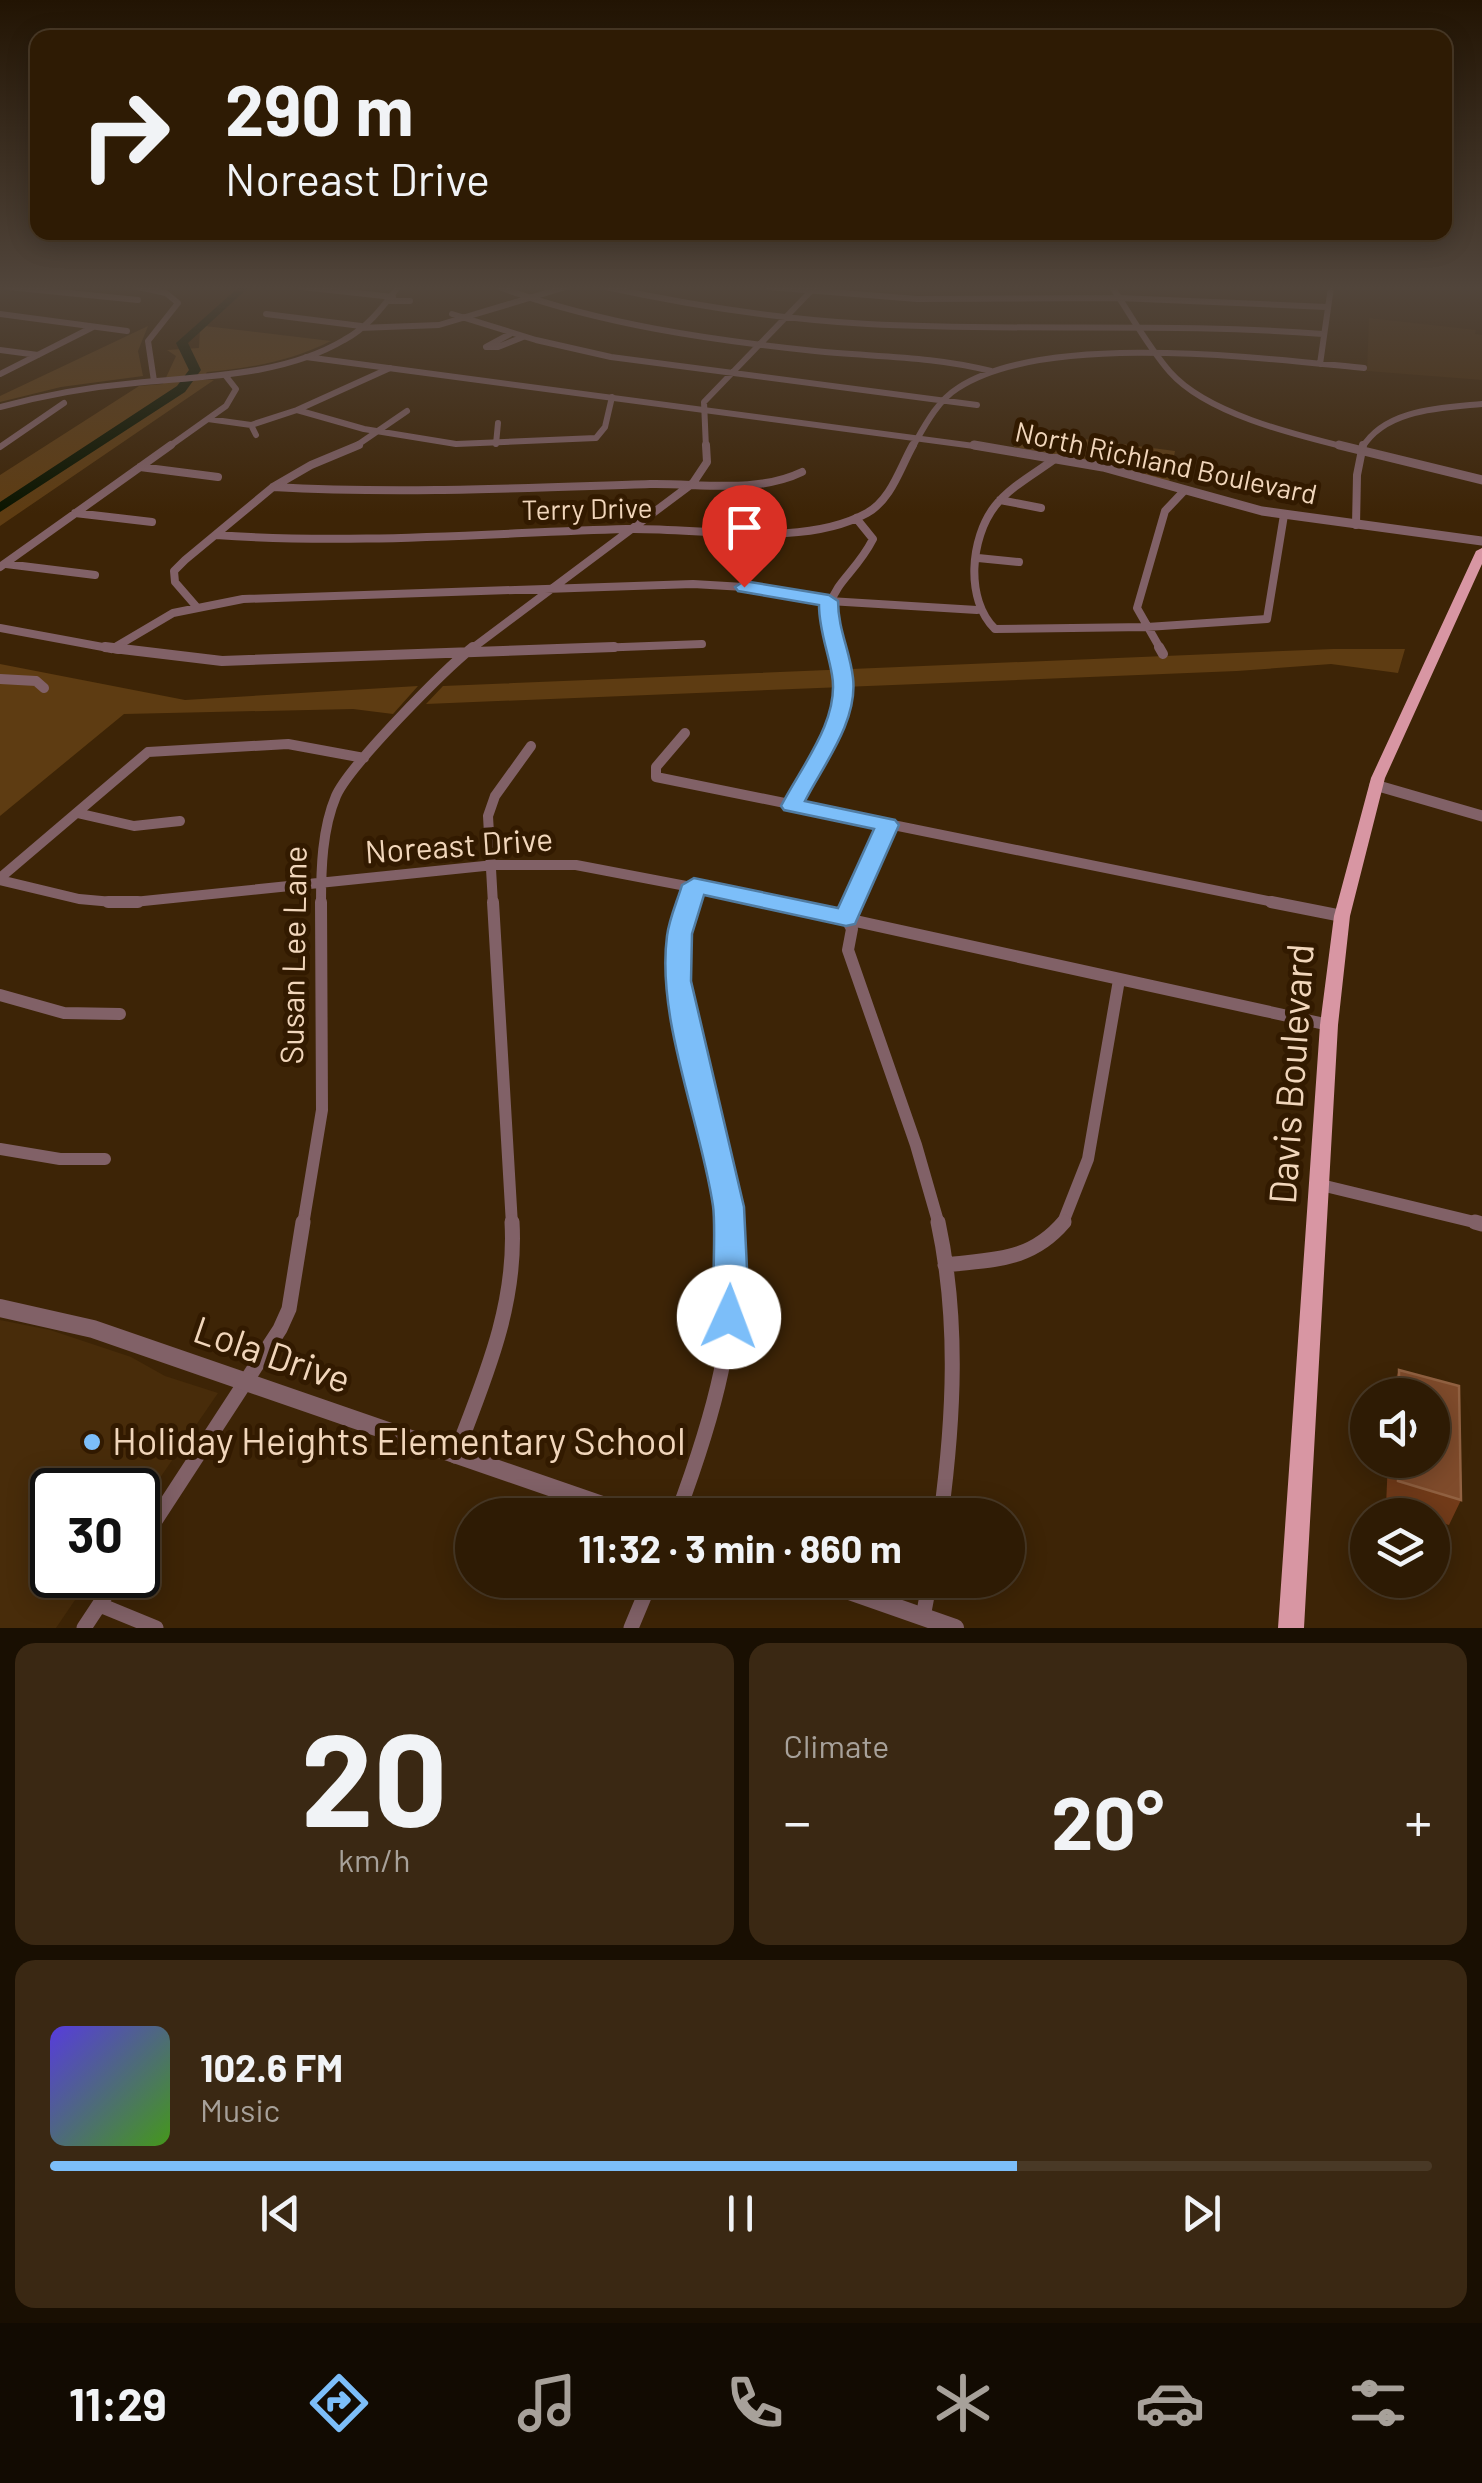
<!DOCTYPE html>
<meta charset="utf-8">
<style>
body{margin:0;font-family:Barlow,sans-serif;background:#3a2813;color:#f1f3f6;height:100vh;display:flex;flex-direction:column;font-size:38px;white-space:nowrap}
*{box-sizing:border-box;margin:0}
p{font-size:32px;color:#a7a19a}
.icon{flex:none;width:55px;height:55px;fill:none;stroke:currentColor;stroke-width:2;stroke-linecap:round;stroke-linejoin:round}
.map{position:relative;height:1628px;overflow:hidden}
.drawer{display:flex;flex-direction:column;gap:15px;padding:15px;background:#190f02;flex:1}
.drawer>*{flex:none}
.banner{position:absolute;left:30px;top:30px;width:1422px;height:210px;border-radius:20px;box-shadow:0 5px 25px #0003,0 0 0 2px #493926;background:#2e1b04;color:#f1f3f6;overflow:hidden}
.controls{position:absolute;left:1350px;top:1378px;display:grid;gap:20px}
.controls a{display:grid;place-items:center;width:100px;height:100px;border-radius:50%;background:#2e1b04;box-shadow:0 5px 25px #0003,0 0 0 2px #493926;font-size:50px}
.speed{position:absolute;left:30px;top:1468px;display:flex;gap:20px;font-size:50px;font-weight:700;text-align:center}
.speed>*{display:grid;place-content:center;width:130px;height:130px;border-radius:50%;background:#2e1b04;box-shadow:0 5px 25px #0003,0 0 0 2px #493926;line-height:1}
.speed .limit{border:5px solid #111;border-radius:15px;background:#fff;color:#111}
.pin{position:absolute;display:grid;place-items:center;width:85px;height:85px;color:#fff;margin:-102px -42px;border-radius:50% 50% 50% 0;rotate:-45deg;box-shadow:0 0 10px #0007}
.pin .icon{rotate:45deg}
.me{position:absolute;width:110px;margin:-55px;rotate:2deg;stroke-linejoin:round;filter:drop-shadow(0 0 8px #0008)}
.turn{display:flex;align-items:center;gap:35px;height:210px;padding:0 30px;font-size:45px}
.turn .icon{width:130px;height:130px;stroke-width:2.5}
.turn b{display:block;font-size:70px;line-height:85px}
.big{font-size:75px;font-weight:700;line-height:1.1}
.drawer .widget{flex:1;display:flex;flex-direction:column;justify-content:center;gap:15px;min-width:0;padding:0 35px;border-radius:20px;background:#3a2813}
.drawer .dial{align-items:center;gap:0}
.dial b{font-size:130px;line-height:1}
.song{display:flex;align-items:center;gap:30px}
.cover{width:120px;height:120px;border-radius:15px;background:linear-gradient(135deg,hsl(250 70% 55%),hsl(100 70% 35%))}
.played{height:10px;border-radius:5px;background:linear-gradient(90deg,#7cbef9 70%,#493926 70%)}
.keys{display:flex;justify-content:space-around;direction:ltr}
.heat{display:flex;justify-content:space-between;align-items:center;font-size:55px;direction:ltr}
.drawer .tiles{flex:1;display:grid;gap:15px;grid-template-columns:1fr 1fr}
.widget:last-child{grid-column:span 2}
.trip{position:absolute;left:455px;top:1498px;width:570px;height:100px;border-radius:50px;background:#2e1b04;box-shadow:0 5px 25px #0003,0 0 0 2px #493926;font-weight:700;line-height:100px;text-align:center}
.tabs{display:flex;height:160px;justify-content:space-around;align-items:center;background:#120b02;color:#a7a19a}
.tabs .icon{width:70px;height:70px}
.tabs .active{color:#7cbef9}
.tabs b{font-size:45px;color:#f1f3f6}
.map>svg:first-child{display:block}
</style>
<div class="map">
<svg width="1482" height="1628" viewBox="0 0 1482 1628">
<rect width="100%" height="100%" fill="#3d2406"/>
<!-- built -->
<path fill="#482c0a" d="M787,287H1107L1114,296L938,297Z
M1369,318L1476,330L1475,334L1482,335V380L1367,371Z
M0,1320L50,1330L131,1357L165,1376L218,1393L138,1510V1490H52V1575H92L56,1628H0Z"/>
<!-- green -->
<path fill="#5e3c12" d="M148,326L138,351L143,376L61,387L0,402V396Z
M205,326L331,341C291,361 251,368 207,372L201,380H214L0,526V475L139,386L163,384L176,356L167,350L199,348L200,329Z
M1023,431L1175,451L1169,482L1096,462L1014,447Z
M1333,649H1405L1398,673L1331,664L1237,671L426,704L443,686Z
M0,664L185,700L418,686L393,714L353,709L124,714L0,816Z"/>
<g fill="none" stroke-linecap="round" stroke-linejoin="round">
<!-- river -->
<path fill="#0b1500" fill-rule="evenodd" d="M239,287H249L188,343L201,370L185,392L0,512V502L177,386L189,370L176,343Z"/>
<!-- minor-far4 -->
<path stroke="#816167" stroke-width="6" d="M8,287L138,300
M302,287L393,297
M499,287C599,324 710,340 815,351C875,357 933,356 991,371
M606,287C693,306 780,319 868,324C1020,332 1172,322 1323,334
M1119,298L1327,307
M390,301H410
M0,314L127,331
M266,314L361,326
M452,314L536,340L611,357L977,405
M359,328L439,325L566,287
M510,334L486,347H498L523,337
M0,350L38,355
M1320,364L1331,287
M0,374L93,327
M297,410L364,429L456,444L596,438L605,427L612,397
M208,419L251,425L256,435
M251,425L297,410L390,368
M496,444L498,423
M0,447L64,403
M167,448L226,406L236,389L225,375
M353,448L407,411
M706,448L704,402L811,291
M912,448C924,427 937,401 958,388C1045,331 1261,358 1364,368
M1362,448C1385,409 1441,408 1482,404"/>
<!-- minor-far3 -->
<path stroke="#816167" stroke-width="8" d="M1056,458C1036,473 1011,486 995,506C970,538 965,600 995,629L1147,627L1267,619L1284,515
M140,467L218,477
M273,487C399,494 524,488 650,484C700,483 756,494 802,472
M1000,500L1041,508
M75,513L152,522
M1356,525L1357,475L1363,445
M216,535C353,545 489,533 626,529C699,527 802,549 867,513C891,500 900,468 913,445
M978,558L1019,562
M6,564L95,575
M0,567L171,445
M195,605L175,582L174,571L185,560L273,487L311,465L359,445
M0,628L119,650
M112,649L173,613L243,599L693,584L744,587L829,601L977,610
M470,650L693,483L707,462L706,445
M543,650L702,644
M836,650C814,588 849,586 873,539L856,518
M1161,650L1137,608L1165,511L1183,492"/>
<!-- minor-far2 -->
<path stroke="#816167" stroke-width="10" d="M105,647L222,661L614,647
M1159,647L1163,654
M0,679L36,681L44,688
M685,733L656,767V777L1283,904
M792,806C821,756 856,707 835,647
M77,813L134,826L180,821
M0,878L148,752L288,744L364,758
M0,880L79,899L124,903L494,865H576L780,904
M321,904C321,869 322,829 336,796C349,766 444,670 473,647
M493,904L488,816L495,796L531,746
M688,904L694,885
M852,904L887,825"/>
<!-- minor-far1 -->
<path stroke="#816167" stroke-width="12" d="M108,902H138
M493,902L512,1225
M689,902C653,1010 718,1118 730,1225
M769,902L1329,1025
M853,902L846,918L852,929L848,950L916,1145L939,1225
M1271,902L1342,916
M0,995L64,1013L120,1014
M0,1149L60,1159H105
M1321,1185L1482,1224
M303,1225L322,1110L321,902
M1062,1225L1088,1159L1119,980"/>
<!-- minor -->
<path stroke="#816167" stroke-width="15" d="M938,1222C959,1319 954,1417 941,1515
M1475,1222L1482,1224
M945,1265C993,1259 1030,1262 1064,1222
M455,1456C484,1380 517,1306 512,1222
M677,1515C712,1421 742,1324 730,1222
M138,1547L280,1329L289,1309L303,1222
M100,1605L156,1628
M923,1617L930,1580
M84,1628L119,1575
M631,1628L651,1580"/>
<!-- tertiary-far3 -->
<path stroke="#816167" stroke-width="6" d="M138,287L166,293L178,303L148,341L154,381
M768,287L917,299L1119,298
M1112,287C1131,315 1148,347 1170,372C1207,414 1296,435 1349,448
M306,357L989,448
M0,407C45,395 89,387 135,383C204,376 283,376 344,340C368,327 382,308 398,287"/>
<!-- tertiary-far2 -->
<path stroke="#816167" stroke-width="9" d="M974,445L1103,467L1262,511L1482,541
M1339,445L1482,480"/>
<!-- tertiary-far1 -->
<path stroke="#816167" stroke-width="11" d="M1375,785L1482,816"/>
<!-- tertiary -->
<path stroke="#816167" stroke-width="18" d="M0,1308L93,1329L631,1515
M818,1580L955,1628"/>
<!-- primary -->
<path fill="#d896a3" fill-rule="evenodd" d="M1482,548V564L1385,778L1350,916L1338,1025L1304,1628H1278L1320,1025L1334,916L1371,778L1476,551Z"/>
</g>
<!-- wall -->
<path fill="#723b19" d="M1399,1370L1459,1386L1461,1500L1449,1525L1432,1520V1515H1417L1386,1506L1388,1460H1432V1395H1389Z"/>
<!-- building -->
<path fill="#7f4b2b" stroke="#916141" stroke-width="2.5" d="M1399,1370L1459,1386L1461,1500L1398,1481V1460H1432V1395H1399Z"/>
<!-- sky -->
<linearGradient id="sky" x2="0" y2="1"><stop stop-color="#221403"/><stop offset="0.56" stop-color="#51453b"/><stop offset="1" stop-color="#51453b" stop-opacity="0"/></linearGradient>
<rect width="1482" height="514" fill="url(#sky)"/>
<!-- route -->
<path fill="#7cbef9" stroke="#517ca2" stroke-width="2.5" d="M744,581L829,595L838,601C838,629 850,651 853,678C858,721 824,764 805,801L895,820L899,825L855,924L846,926L704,895L692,934L691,981L744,1207L748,1289L741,1327L729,1331L718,1327C709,1310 717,1233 713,1206C701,1123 656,1019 667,936C669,919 677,902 682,885L694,878L838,908L874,829L784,810L781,806C801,767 840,720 832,675C828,651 819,630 819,605L738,591L735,587Z"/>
<!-- markers -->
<circle fill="#7cbef9" stroke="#321a00" stroke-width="4" cx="92" cy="1442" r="10"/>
<g text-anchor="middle" stroke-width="10" stroke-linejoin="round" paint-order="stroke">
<!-- far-street labels -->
<g font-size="28" fill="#f1d6bb" stroke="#321a00">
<text transform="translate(1166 463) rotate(12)" y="10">North Richland Boulevard</text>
<text transform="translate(587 509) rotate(-1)" y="10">Terry Drive</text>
</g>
<!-- street labels -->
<g font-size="32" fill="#f1d6bb" stroke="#321a00">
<text transform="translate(459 846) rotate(-4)" y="11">Noreast Drive</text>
<text transform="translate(294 955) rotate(-89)" y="11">Susan Lee Lane</text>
</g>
<!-- near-street labels -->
<g font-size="38" fill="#f1d6bb" stroke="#321a00">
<text transform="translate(1292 1074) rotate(-86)" y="13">Davis Boulevard</text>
<text transform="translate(272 1355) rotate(19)" y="13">Lola Drive</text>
</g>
<!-- near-poi labels -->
<g font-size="38" fill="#f1d6bb" stroke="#321a00" text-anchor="start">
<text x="112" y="1455">Holiday Heights Elementary School</text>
</g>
</g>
</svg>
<div class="controls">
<a><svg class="icon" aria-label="sound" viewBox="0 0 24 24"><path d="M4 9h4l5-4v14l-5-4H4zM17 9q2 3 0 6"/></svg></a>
<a><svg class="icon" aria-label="layers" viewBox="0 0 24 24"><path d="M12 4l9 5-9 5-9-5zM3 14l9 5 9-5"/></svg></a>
</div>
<div class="speed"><div class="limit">30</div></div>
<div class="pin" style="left:744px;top:587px;background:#d93025"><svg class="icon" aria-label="arrive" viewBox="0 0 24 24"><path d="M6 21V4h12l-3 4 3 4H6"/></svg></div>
<svg class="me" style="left:729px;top:1317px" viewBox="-20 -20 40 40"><circle r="19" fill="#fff"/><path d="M0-13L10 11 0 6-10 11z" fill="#7cbef9"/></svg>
<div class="trip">11:32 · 3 min · 860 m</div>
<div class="banner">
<div class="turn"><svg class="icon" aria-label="right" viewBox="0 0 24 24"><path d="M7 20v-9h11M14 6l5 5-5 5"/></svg><div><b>290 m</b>Noreast Drive</div></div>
</div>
</div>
<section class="drawer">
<div class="tiles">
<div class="widget dial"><b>20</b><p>km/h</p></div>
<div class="widget"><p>Climate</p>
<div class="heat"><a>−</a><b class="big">20°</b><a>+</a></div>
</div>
<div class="widget">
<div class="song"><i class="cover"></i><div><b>102.6 FM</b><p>Music</p></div></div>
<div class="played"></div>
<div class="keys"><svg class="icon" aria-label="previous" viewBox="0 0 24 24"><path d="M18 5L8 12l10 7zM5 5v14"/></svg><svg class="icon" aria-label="pause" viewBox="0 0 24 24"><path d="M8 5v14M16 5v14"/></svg><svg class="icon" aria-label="next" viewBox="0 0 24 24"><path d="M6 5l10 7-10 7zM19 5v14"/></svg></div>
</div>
</div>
</section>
<nav class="tabs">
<b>11:29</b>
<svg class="icon active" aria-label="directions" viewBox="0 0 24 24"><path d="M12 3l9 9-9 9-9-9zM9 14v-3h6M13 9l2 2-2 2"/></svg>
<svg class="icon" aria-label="music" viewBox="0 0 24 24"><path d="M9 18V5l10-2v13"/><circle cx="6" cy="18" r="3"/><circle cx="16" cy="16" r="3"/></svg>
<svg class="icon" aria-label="phone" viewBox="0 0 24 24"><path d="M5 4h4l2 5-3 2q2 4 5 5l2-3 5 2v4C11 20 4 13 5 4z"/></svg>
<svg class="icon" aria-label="climate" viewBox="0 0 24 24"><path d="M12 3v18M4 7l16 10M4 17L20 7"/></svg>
<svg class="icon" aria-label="car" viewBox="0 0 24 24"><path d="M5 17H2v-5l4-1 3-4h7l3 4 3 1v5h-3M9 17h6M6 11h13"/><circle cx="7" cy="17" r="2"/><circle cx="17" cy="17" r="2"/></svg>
<svg class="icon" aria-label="filters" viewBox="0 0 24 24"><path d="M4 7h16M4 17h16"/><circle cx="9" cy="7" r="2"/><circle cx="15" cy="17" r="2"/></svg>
</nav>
